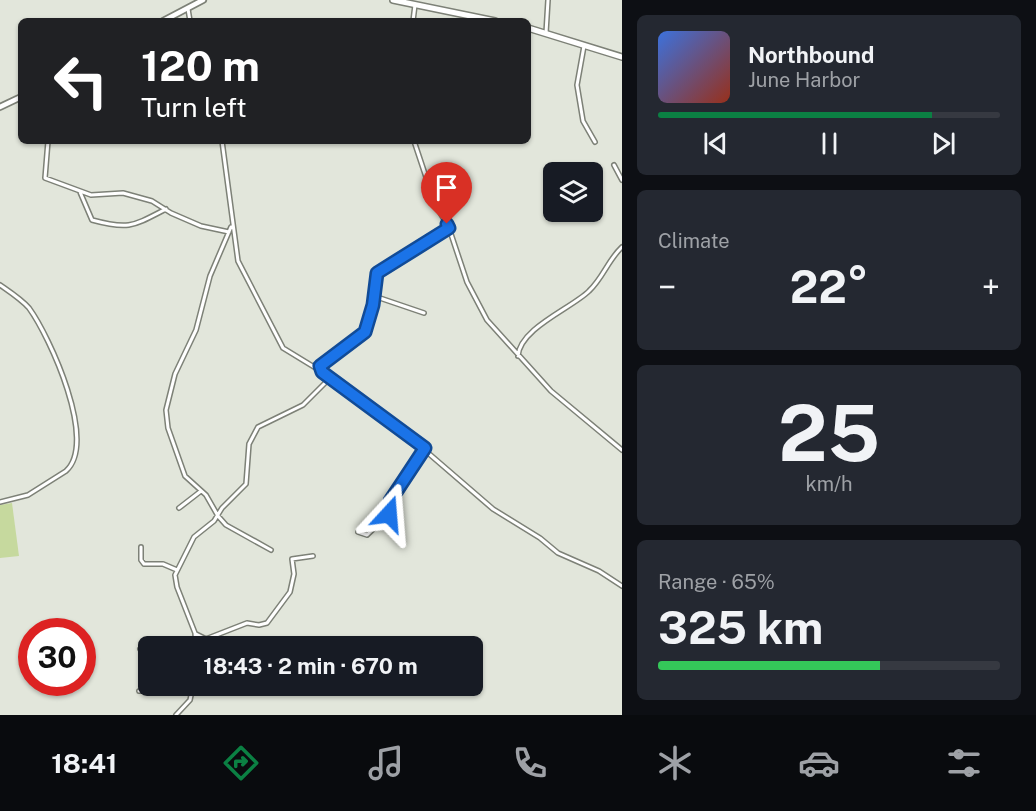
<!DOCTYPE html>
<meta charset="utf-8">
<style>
body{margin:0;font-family:"Public Sans",sans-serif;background:#242831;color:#f1f3f6;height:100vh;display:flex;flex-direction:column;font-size:22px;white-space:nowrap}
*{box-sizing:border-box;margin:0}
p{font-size:20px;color:#9ea1a6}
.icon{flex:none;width:33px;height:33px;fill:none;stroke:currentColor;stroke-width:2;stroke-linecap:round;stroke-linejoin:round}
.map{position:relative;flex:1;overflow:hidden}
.panel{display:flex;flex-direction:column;gap:15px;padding:15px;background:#0d0f14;width:414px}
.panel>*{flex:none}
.hud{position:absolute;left:18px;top:18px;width:513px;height:126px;border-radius:9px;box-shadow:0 2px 4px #0004;background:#202124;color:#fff;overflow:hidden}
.tools{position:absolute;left:543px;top:162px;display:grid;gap:12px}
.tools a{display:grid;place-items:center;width:60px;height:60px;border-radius:9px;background:#171b24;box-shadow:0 2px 4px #0004;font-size:30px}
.speed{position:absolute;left:18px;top:618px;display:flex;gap:12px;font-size:30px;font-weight:700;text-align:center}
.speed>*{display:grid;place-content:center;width:78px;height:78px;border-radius:50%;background:#171b24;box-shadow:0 2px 4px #0004;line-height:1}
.speed .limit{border:9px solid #d22;background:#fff;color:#111}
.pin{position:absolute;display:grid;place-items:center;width:51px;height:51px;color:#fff;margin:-62px -26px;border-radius:50% 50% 50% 0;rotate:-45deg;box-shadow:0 0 6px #0007}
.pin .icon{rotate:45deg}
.me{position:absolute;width:66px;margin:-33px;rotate:19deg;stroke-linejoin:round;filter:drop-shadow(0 0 4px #0008)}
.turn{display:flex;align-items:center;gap:21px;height:126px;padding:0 24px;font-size:27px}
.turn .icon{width:78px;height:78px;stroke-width:2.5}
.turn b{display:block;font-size:42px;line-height:51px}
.big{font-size:45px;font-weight:700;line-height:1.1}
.panel .tile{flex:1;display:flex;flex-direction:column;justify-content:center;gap:9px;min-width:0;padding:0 21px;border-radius:9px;background:#242831}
.panel .dial{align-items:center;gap:0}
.dial b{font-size:78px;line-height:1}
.song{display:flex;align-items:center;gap:18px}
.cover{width:72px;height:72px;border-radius:9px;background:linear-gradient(135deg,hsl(220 70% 55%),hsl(10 70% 35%))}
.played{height:6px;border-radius:3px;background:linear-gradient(90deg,#0b8043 80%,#363941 80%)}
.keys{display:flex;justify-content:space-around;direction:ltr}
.heat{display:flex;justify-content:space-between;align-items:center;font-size:33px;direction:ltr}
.charge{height:9px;border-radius:4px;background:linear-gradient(90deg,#34c759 65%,#363941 0)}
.trip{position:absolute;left:138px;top:636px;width:345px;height:60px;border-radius:9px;background:#171b24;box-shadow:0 2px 4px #0004;font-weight:700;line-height:60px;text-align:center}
.tab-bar{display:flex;height:96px;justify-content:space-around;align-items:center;background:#090b0e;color:#9ea1a6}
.tab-bar .icon{width:42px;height:42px}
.tab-bar .active{color:#0b8043}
.tab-bar b{font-size:27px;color:#f1f3f6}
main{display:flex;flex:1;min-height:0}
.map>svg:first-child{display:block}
</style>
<main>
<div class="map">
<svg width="622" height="715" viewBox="0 0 622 715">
<rect width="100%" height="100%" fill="#e2e6db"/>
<!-- green -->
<path fill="#c6d99e" d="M12,503L19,556L0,558V505Z"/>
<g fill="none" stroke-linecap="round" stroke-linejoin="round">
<defs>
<path id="minor" d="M188,9L190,21
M413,21L415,5
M546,33L548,0
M584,46L577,85L583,121L595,142
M48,141L45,178L91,195L123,193L152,201L171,213L201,226L229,232
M222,141L238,261L283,348L337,381L363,403L391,421L493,509L540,538L558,553L599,571L622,586
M414,141L435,204L449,228L467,282L487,320L551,391L622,450
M614,165L622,180
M80,192L92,220C129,230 133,226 166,209
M231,227L210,276L196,330L175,374L166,410L168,428L185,476L206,495L218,516L226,525L271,550
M0,285C10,292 21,299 29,308C50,337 98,442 66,471L28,495L0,502
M374,296L424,313
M518,356C520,328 572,308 589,291C603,278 608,260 622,247
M321,371V363L358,340L365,331L377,273L449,228
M179,508L201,491
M358,532L367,535L389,514L390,501L425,448
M141,547V560L144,564H163L177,570
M196,634L206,639L247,623L259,625L267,623L290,592L294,574L292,559L313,556
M188,646L196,641
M196,646L195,633L177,587L175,575L194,537L214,521L222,508L246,484L249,444L258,427L303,405L326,382L325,376
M140,649L152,644L182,646
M139,691L169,686
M176,715L190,700L193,686"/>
<path id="secondary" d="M163,21L203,0
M0,107L21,97"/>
<path id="primary" d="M393,0L495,21
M528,28L622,57"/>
</defs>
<!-- minor casing -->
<use href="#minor" stroke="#7d8177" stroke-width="6"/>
<!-- secondary casing -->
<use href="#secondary" stroke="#7d8177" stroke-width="8"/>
<!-- primary casing -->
<use href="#primary" stroke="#7d8177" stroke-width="8"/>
<!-- minor -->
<use href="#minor" stroke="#fff" stroke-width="3"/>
<!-- secondary -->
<use href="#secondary" stroke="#fff" stroke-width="4.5"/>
<!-- primary -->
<use href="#primary" stroke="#fff" stroke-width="5"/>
</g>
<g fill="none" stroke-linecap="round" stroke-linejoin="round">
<defs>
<path id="route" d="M389,514L390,501L425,448L322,372L320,366L365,332L373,305L377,273L449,228L447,224"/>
</defs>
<!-- route casing -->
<use href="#route" stroke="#114b97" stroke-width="15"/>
<!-- route -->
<use href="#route" stroke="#1a73e8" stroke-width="10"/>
</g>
</svg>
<div class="tools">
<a><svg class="icon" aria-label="layers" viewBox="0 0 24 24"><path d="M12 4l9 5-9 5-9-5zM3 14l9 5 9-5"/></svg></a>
</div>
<div class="speed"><div class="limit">30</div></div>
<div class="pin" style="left:447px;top:224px;background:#d93025"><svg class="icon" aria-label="arrive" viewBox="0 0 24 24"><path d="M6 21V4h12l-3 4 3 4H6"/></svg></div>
<svg class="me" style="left:389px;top:514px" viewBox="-20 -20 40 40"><path d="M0-17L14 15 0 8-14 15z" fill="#1a73e8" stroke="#fff" stroke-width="4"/></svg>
<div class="trip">18:43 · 2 min · 670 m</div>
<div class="hud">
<div class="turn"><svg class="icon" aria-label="left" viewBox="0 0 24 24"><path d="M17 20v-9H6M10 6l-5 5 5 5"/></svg><div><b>120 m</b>Turn left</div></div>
</div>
</div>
<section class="panel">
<div class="tile">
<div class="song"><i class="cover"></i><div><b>Northbound</b><p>June Harbor</p></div></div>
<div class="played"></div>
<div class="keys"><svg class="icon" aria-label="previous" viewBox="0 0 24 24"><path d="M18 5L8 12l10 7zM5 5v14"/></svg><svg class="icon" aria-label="pause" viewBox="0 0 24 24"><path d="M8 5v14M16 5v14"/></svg><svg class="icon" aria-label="next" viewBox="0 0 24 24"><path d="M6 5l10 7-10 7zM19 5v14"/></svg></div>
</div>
<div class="tile"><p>Climate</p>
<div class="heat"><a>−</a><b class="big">22°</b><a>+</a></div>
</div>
<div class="tile dial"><b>25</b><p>km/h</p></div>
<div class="tile"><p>Range · 65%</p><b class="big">325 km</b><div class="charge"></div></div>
</section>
</main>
<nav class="tab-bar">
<b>18:41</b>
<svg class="icon active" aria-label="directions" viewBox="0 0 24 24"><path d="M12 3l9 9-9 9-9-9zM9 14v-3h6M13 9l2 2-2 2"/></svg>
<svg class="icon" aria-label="music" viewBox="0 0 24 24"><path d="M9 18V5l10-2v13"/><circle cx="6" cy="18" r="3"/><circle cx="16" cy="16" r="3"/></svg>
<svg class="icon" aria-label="phone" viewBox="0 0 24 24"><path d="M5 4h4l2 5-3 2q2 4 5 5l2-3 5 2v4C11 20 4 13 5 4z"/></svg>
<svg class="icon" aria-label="climate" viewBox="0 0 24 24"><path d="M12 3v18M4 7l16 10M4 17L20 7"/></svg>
<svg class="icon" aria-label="car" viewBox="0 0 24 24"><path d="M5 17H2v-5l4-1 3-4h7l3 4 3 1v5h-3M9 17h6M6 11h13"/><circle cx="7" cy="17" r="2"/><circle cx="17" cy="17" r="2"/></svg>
<svg class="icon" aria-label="filters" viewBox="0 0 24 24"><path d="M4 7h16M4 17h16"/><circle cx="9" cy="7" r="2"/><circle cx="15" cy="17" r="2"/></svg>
</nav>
